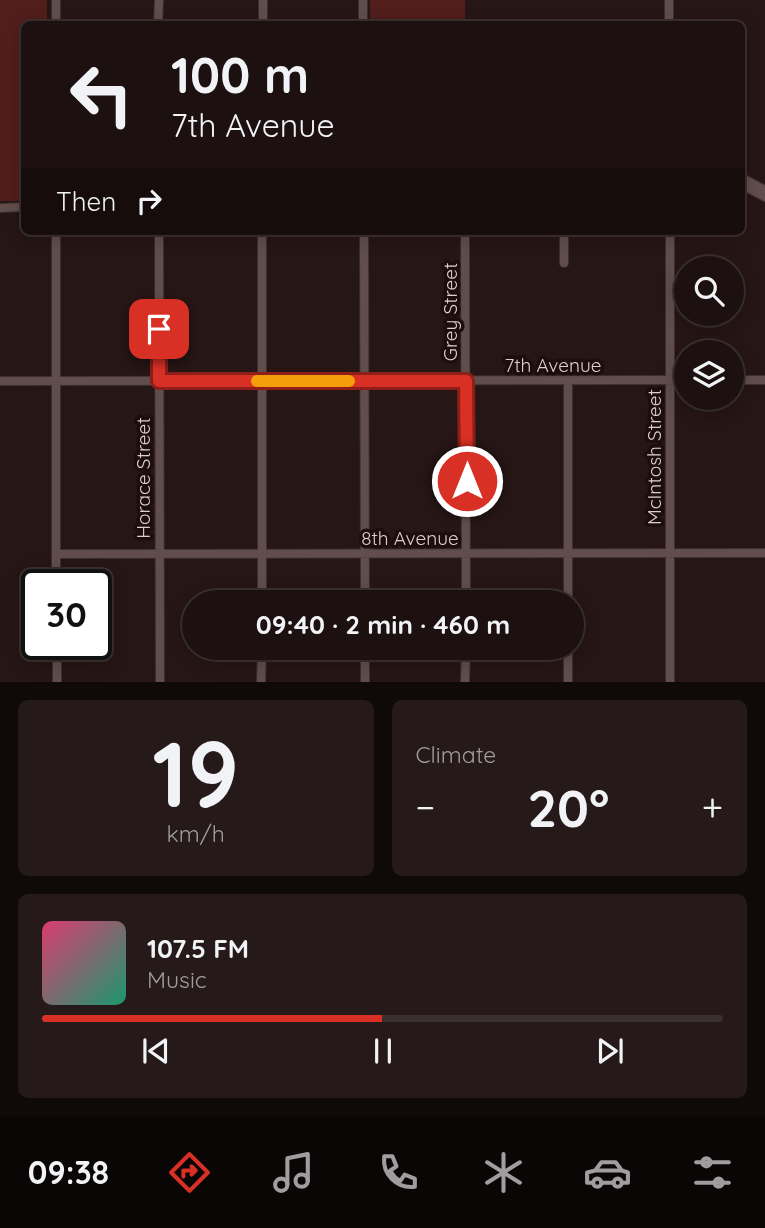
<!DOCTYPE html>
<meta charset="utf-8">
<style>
body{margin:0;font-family:Quicksand,sans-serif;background:#251919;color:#f1f3f6;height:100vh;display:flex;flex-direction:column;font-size:26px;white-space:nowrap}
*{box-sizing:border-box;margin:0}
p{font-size:23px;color:#a09d9f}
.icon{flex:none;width:38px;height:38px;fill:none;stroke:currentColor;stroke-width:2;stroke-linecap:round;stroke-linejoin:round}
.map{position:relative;height:682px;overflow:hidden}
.drawer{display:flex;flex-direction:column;gap:18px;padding:18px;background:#0f0909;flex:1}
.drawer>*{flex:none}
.top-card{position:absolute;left:21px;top:21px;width:724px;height:214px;border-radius:10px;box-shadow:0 4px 18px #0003,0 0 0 2px #3a3030;background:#1c1010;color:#f1f3f6;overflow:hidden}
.buttons{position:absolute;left:674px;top:256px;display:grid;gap:14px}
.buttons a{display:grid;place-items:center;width:70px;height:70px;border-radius:50%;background:#1c1010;box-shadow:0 4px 18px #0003,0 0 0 2px #3a3030;font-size:35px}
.speed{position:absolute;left:21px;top:569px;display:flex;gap:14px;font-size:35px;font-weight:700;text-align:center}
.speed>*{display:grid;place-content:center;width:91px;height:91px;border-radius:50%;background:#1c1010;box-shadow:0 4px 18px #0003,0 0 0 2px #3a3030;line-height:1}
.speed .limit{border:4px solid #111;border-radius:10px;background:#fff;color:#111}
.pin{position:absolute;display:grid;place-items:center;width:60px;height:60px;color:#fff;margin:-30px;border-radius:14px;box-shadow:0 4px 10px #0006}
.me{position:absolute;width:77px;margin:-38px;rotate:0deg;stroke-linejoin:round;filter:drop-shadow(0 0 5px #0008)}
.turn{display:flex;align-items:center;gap:24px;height:147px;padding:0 35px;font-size:32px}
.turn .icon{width:91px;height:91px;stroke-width:2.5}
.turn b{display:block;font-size:49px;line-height:60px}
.then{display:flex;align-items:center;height:66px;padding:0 35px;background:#0003;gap:14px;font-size:26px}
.big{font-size:52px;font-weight:700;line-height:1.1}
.drawer .card{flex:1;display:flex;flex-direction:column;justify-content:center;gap:10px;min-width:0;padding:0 24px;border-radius:10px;background:#251919}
.drawer .dial{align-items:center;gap:0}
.dial b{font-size:91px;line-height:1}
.song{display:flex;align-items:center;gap:21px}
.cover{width:84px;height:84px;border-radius:10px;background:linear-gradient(135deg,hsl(340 70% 55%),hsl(160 70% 35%))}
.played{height:7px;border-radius:4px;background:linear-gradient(90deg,#d93025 50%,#3a3030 50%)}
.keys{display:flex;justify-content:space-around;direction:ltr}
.heat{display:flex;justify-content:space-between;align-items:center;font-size:38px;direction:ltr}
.drawer .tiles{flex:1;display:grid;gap:18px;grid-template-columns:1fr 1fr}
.card:last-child{grid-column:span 2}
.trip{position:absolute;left:182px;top:590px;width:402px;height:70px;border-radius:35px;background:#1c1010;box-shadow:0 4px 18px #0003,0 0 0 2px #3a3030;font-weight:700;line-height:70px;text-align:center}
.dock{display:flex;height:112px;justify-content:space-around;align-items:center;background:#0b0606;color:#a09d9f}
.dock .icon{width:49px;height:49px}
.dock .active{color:#d93025}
.dock b{font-size:32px;color:#f1f3f6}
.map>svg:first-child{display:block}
</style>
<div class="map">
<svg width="765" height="682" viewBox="0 0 765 682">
<rect width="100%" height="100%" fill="#261615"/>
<!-- green -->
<path fill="#511e1c" d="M0,0H47V24H24V201H0Z
M370,0H465V24H370Z"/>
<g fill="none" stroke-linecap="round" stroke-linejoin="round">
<defs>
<path id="minor" d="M56,0V24
M263,0V24
M363,0V24
M669,0V24
M158,24L159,0
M742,178L765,190
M742,185L765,197
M0,208L24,207
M159,231L160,682
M364,231L365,602
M465,231L466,602
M564,263V231
M732,380H765
M0,381L686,380
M56,554L765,553
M56,584V231
M262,602V231
M568,602V380
M57,644V682
M365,648V682
M568,648V682
M261,682L262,648
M465,682L466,648
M670,682V231"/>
</defs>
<!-- minor casing -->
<use href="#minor" stroke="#3c3030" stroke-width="10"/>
<!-- minor -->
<use href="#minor" stroke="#614e4c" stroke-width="8"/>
</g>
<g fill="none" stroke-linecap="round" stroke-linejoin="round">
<defs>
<path id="route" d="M159,329V381H466L467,481"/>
</defs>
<!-- route casing -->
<use href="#route" stroke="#8d1f18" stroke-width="18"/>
<!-- route -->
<use href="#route" stroke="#d93025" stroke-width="12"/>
<!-- slow -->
<path stroke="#f59e0b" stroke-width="12" d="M257,381H349"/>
</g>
<g text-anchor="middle" stroke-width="7" stroke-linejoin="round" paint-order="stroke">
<!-- street labels -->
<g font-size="19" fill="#dcd0cf" stroke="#1d0d0c">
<text transform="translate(450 312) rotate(-90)" y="7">Grey Street</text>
<text x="553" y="372">7th Avenue</text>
<text transform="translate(654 457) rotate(-90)" y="7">McIntosh Street</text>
<text transform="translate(143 478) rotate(-90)" y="7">Horace Street</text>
<text x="410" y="545">8th Avenue</text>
</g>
</g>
</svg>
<div class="buttons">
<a><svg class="icon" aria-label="search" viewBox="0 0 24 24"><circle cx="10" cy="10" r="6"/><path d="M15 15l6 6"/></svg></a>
<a><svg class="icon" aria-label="layers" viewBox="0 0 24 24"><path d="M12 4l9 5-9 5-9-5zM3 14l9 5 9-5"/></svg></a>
</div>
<div class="speed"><div class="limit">30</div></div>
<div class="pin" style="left:159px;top:329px;background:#d93025"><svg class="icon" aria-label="arrive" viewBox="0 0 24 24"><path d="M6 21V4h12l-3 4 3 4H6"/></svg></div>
<svg class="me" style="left:467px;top:481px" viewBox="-20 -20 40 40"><circle r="17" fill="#d93025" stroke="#fff" stroke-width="3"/><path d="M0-11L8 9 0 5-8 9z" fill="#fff"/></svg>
<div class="trip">09:40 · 2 min · 460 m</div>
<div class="top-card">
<div class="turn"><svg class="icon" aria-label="left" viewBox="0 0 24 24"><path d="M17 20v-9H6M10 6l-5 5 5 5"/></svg><div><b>100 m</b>7th Avenue</div></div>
<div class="then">Then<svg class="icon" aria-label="right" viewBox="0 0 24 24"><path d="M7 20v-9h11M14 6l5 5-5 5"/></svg></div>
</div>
</div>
<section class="drawer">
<div class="tiles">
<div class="card dial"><b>19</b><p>km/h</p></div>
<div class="card"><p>Climate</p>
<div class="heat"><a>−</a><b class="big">20°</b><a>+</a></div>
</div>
<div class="card">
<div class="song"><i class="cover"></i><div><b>107.5 FM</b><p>Music</p></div></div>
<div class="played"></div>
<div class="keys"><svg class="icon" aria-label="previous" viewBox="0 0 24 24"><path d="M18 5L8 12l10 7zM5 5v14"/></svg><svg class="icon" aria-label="pause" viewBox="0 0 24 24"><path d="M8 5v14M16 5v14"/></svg><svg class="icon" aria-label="next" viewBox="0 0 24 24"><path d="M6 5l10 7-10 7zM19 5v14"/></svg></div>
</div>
</div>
</section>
<nav class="dock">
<b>09:38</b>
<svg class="icon active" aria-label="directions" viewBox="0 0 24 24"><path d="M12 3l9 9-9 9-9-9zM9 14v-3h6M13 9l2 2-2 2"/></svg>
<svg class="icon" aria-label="music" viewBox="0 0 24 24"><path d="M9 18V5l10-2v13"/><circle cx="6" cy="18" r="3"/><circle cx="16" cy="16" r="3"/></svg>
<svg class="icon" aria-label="phone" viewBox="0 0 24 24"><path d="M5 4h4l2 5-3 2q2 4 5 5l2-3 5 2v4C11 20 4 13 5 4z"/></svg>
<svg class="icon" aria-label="climate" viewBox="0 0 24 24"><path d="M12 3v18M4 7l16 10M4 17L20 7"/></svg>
<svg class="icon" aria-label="car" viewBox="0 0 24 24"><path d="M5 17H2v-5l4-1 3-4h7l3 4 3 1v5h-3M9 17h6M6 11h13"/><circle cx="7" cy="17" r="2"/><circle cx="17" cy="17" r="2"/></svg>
<svg class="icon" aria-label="filters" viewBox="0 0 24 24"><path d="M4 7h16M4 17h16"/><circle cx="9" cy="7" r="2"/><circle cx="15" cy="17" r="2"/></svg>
</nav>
